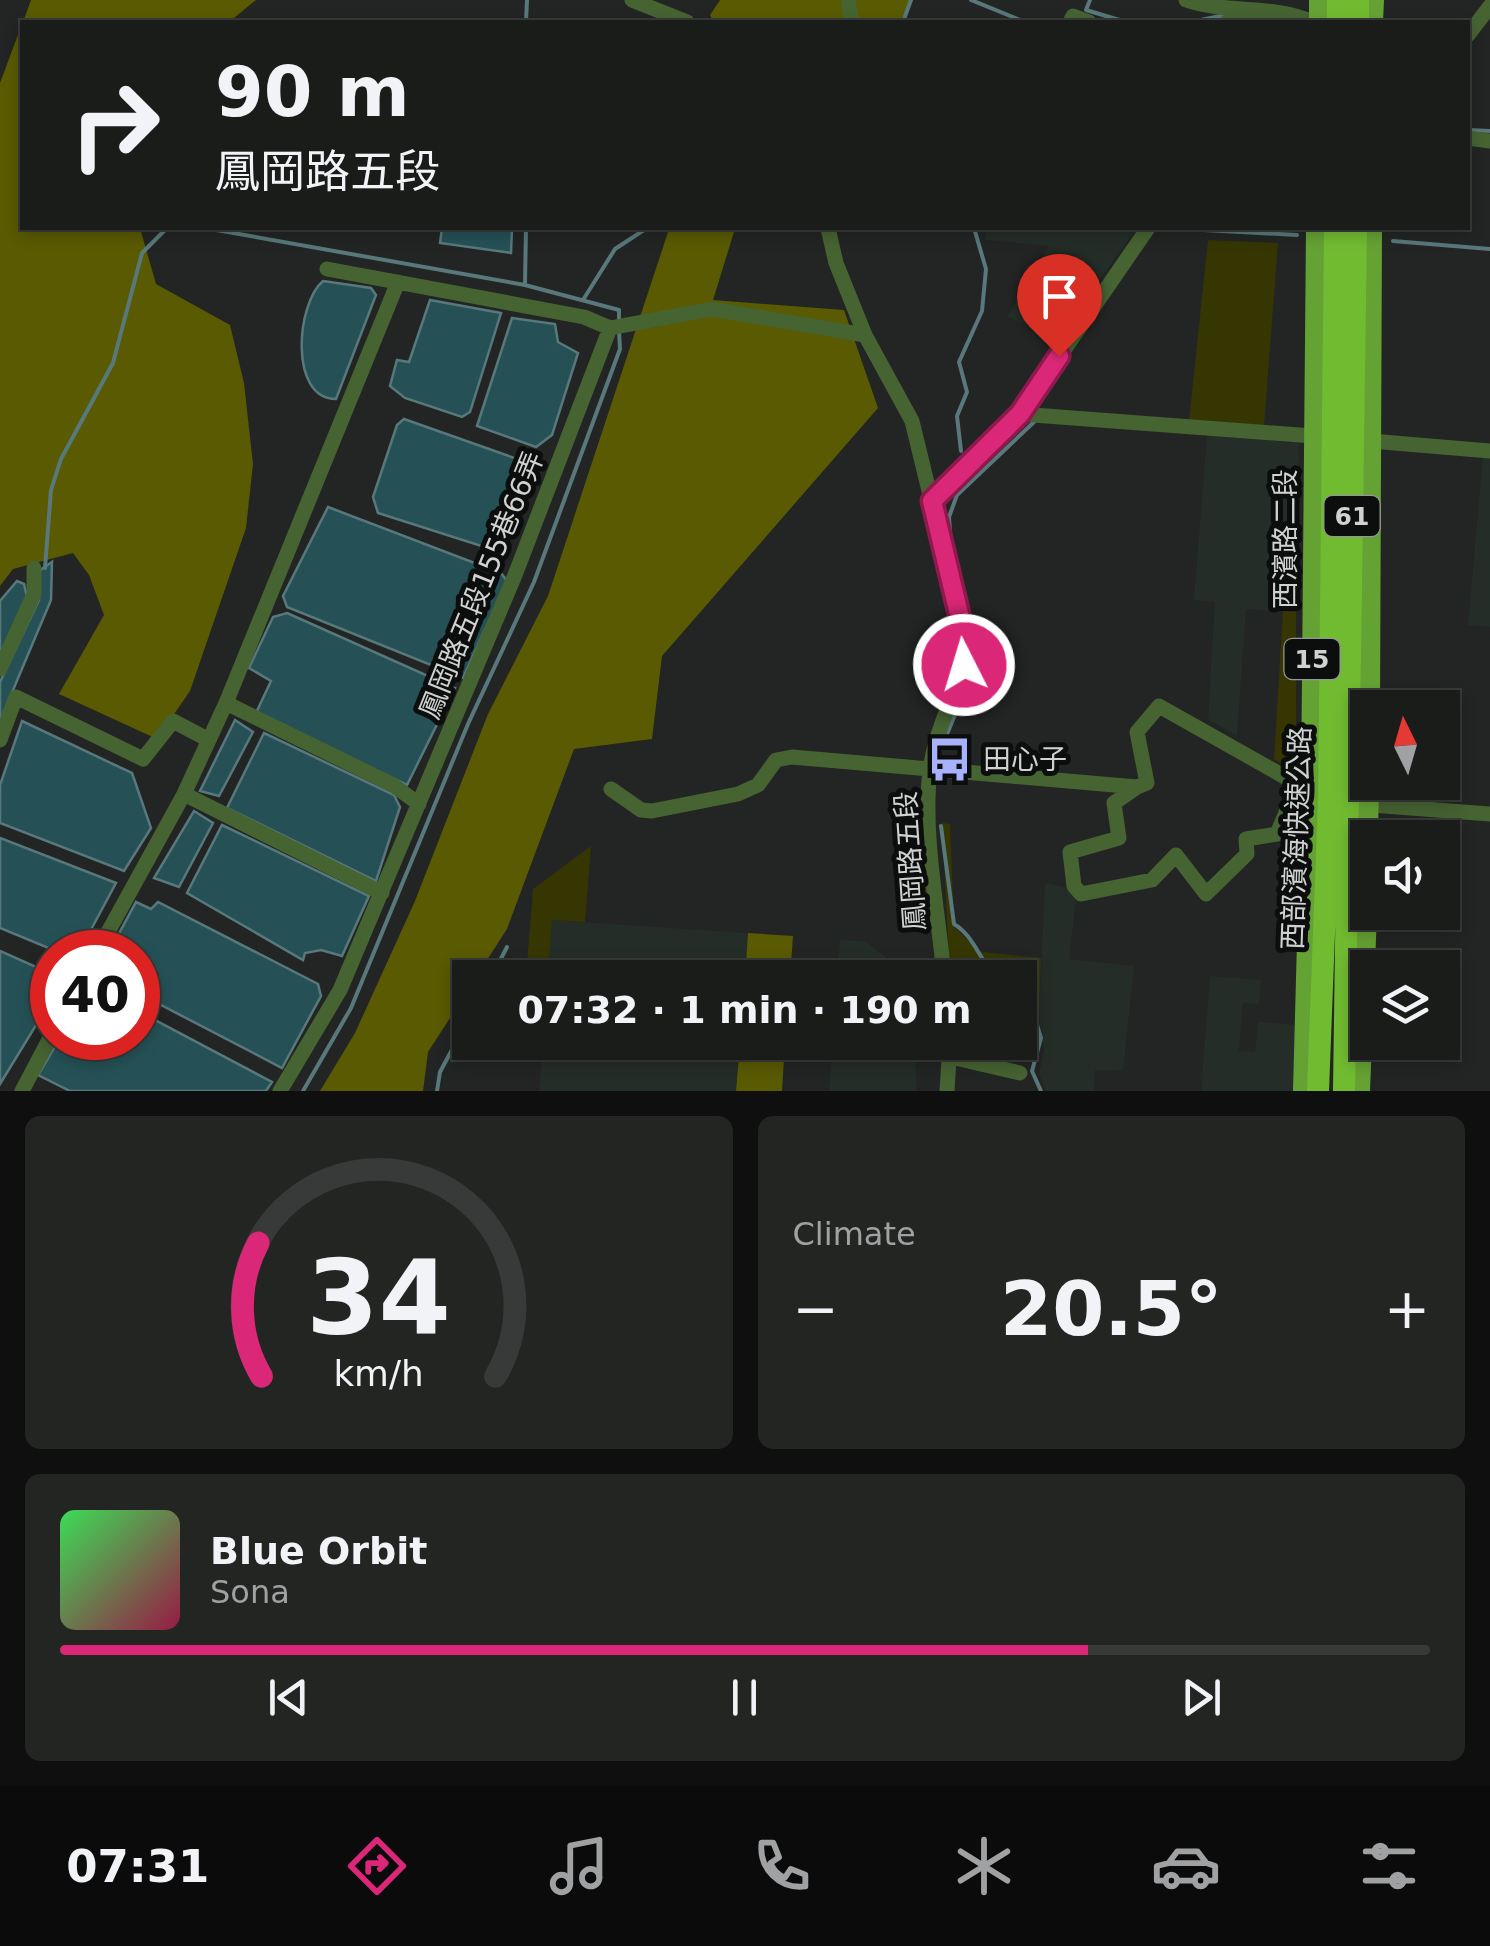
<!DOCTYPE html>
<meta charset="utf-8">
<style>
body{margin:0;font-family:"DejaVu Sans","Noto Sans TC",sans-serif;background:#232523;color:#f1f3f6;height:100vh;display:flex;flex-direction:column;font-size:38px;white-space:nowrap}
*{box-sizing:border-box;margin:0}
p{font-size:32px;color:#9fa1a2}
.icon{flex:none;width:55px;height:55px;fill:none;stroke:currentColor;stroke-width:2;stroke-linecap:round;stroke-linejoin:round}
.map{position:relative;height:1091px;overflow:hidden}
.drawer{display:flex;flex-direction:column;gap:25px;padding:25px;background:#0e0f0e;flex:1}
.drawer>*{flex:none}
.hud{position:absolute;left:20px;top:20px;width:1450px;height:210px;border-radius:0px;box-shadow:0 5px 15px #0003,0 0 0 2px #383a39;background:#1a1c1a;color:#f1f3f6;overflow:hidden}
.needle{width:65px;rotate:355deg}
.buttons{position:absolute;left:1350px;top:690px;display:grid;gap:20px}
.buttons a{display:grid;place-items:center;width:110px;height:110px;border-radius:0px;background:#1a1c1a;box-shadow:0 5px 15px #0003,0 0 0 2px #383a39;font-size:50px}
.speed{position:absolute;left:30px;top:930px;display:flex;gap:20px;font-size:50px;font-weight:700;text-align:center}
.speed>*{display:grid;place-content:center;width:130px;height:130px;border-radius:50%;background:#1a1c1a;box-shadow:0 5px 15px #0003,0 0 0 2px #383a39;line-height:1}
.speed .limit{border:15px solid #d22;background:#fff;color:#111}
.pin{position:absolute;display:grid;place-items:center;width:85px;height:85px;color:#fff;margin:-102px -42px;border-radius:50% 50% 50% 0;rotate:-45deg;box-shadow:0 0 10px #0007}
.pin .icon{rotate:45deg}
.me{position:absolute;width:110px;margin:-55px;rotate:355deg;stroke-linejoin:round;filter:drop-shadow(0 0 8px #0008)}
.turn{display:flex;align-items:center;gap:35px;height:210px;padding:0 30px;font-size:45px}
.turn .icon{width:130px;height:130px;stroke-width:2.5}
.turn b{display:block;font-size:70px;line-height:85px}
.big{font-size:75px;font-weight:800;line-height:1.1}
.drawer .card{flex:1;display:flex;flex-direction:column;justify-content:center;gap:15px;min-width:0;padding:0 35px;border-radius:15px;background:#232523}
.drawer .dial{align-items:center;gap:0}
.dial svg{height:260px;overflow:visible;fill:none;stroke:#383a39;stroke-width:7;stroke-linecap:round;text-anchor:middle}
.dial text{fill:#f1f3f6;stroke:none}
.song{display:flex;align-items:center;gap:30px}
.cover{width:120px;height:120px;border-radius:15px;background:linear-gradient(135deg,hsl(130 70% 55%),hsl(340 70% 35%))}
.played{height:10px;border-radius:5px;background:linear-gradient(90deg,#db2777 75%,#383a39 75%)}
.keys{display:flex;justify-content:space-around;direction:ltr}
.heat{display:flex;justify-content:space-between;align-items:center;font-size:55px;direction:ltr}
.drawer .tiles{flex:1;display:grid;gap:25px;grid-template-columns:1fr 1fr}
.card:last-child{grid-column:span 2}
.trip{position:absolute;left:452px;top:960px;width:585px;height:100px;border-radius:0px;background:#1a1c1a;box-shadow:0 5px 15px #0003,0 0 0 2px #383a39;font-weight:800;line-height:100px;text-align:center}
.dock{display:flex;height:160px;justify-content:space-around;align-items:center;background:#0a0b0a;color:#9fa1a2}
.dock .icon{width:70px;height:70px}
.dock .selected{color:#db2777}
.dock b{font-size:45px;color:#f1f3f6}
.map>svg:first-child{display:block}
</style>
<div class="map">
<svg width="1490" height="1091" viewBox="0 0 1490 1091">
<rect width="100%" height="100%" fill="#222523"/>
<!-- built -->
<path fill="#242d27" d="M986,228H1137L1058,337L1007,317L1049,246L985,240Z
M1207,435L1299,443L1296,612L1246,609L1237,736L1208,719L1215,602L1194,600Z
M1483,455L1490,456V627L1468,625Z
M1045,883L1065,887L1076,900L1069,959L1134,966L1123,1071L1095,1070L1094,1091H1046L1039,1073L1044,1049L1039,1014Z
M552,920L748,933L745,977L548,978Z
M840,940L865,941L911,977H837Z
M1210,976L1261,980L1259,1004L1243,1003L1239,1051L1255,1052L1258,1022L1300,1025L1296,1091H1201Z
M543,1043H740L736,1091H539Z
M833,1043H914L917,1091H829Z"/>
<!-- green -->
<path fill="#363603" d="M1208,240L1278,243L1264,426L1189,421Z
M1283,611L1296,612V772L1274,759Z
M914,819L927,821L935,921L920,917Z
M942,823L950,824L954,927L981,952L1041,958L1039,1014L1020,1009V978L950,977Z
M591,846L585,922L552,920L548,977H526L533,889Z"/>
<!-- forest -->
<path fill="#595a02" d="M31,0H256L229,22H23Z
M720,0H910L902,22H713L710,15Z
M22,24V228H140L156,284L230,325L244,383L253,464L246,528L190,691L157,739L59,694L104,615L89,575L73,553L13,569L0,586V83Z
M669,229L734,232L713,300L844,310L878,408L662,656L652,739L574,749L507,929L476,977L470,978V987L428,1052L423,1091H320L355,1033L415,901L488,714L548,596Z
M748,933L793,936L790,977H745Z
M740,1043H785L782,1091H736Z"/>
<!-- water -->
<path fill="#255156" stroke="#58787b" stroke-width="2.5" d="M442,228H512L511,253L440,243Z
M323,281L371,288L376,295L336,399C289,399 296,304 323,281Z
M430,300L501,313L470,412L462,417L405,398L390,386L397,360L409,362Z
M512,318L555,324L558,342L578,353L552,435L536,447L477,426Z
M404,419L523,461L528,479L497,551L378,513L373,497L397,425Z
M328,507L501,573L507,581L463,678L287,607L283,596Z
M52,562L51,600L0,721V682L39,600V571Z
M17,581L24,584L27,597L0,660V601Z
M287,613L455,688L407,785L256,713L271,681L249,668L273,617Z
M235,720L253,732L219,796L200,791Z
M22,721L132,773L151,828L124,871L0,823V785Z
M264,733L394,795L400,807L376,881L227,808Z
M194,811L213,823L179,887L154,878Z
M222,825L369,896L342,956L321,950L305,953L303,960L187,893Z
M0,838L116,883L79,952H58L0,928Z
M136,902L151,909L158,902L318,984L321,996L282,1068L138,993V952H109Z
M0,951L52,974V999L0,1084Z
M138,1011L272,1082L266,1091H70L38,1075L60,1038H138Z"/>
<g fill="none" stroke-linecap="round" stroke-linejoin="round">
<!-- stream -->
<path stroke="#58787b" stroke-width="4" d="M971,0L1025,22
M1090,0L1086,10L1126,22
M1260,17L1274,22
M526,22L527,0
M903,22L911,0
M1191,22L1225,15
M1468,130L1490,131
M205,228L525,285L619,310V322
M1167,228L1297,235
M1393,241L1490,249
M525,283L526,228
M583,300L615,249L647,228
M961,451L957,416L967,392L959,362L982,311L986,269L974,228
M45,568L51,490L61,459L113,363L142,253L167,228
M943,744L975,666L972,630L951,546L949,517L957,495L1034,422
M941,826L954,924C977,938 979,965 1001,978
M491,978L507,947
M1020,989L1027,992L1041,1038L1032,1071L1041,1091
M303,1091L351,1008L468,724L534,582L620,349L619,331
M437,1091L440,1072L470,1016"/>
<!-- minor -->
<path stroke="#466332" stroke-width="15" d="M632,0L687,22
M848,0L852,22
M1186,0C1226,14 1273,4 1313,22
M1070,22L1073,16L1089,22
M1227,22H1250
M1468,35L1490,6
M1468,138L1490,141
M828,228L836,263L865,335L912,421L965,639C963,685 935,725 930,771C922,834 939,914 944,978
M327,269L584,317L610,328
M610,328L712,309L865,335
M1020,414L1313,436
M1371,441L1490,451
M932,501L1020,414L1148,228
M0,669L34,594V568
M226,703L393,785L419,804
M0,740L16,697L143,759L173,721L209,740
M1137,787L1114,803L1119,838L1070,852L1074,886L1081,894L1152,880L1176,855L1206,894L1247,854L1246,839L1277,834L1298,784
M611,789L641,810L652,811L738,794L758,785L776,760L792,757L1137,787L1147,783L1137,732L1159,706L1317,795
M184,794L382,893
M1358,804L1490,814
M97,952L184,794L226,703L398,282
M951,1057L1020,1073
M22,1091L52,1034
M280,1091L340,990L515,575L610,328
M947,1091L950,1042"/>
<!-- major -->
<path stroke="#65a234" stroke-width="20" d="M1319,22V0
M1373,22L1374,0
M1370,708L1372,228
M1368,838L1369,782
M1303,1091L1311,791L1316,228
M1360,1091L1368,888"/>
<!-- highway -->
<path stroke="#71bb31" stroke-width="22" d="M1338,22V0
M1358,22V0
M1318,1091L1329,802L1335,228
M1344,1091L1356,228"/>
</g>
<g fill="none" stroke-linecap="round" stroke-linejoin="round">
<defs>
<path id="route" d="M964,665L965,639L932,501L1020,414L1059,356"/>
</defs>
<!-- route casing -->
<use href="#route" stroke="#8e194d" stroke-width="25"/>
<!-- route -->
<use href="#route" stroke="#db2777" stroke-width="18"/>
</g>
<!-- icons -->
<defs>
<symbol id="bus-bare" viewBox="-9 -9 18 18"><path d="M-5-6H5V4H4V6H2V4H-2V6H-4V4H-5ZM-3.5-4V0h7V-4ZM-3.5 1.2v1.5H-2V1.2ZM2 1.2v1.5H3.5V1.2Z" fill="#a7b1fc" stroke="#0c0e0d" stroke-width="2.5" paint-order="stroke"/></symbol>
</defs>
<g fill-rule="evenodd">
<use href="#bus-bare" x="918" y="728" width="63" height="63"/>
</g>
<g text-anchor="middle" stroke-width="10" stroke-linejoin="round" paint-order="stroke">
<!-- shield labels -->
<g fill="#0c0e0d" stroke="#959796" stroke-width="2.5">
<rect x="1324.5" y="496" width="55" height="40" rx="8"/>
<rect x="1284.5" y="639" width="55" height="40" rx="8"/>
</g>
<g font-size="25" font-weight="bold" fill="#d0d2d1">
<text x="1352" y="525">61</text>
<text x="1312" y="668">15</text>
</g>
<!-- street labels -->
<g font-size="28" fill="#d0d2d1" stroke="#0c0e0d">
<text transform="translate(1285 539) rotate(-90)" y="10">西濱路二段</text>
<text transform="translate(481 585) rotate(-68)" y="10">鳳岡路五段155巷66弄</text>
<text transform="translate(1296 838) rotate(-88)" y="10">西部濱海快速公路</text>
<text transform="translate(910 861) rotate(-94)" y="10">鳳岡路五段</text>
</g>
<!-- poi labels -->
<g font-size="28" fill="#d0d2d1" stroke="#0c0e0d" text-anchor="start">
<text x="983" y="769">田心子</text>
</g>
</g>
</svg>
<div class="buttons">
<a><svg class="needle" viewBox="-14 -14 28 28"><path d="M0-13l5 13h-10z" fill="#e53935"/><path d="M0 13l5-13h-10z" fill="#9fa1a2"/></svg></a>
<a><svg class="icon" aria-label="sound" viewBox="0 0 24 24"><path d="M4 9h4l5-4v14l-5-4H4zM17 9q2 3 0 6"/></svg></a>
<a><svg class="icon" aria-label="layers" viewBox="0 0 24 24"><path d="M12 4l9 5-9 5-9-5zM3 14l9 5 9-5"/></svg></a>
</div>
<div class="speed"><div class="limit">40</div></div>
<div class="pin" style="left:1059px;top:356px;background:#d93025"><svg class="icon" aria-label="arrive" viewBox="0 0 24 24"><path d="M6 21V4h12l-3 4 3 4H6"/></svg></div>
<svg class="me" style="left:964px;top:665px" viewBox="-20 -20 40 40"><circle r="17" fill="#db2777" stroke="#fff" stroke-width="3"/><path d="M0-11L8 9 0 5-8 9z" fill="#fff"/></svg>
<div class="trip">07:32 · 1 min · 190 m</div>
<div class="hud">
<div class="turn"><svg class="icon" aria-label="right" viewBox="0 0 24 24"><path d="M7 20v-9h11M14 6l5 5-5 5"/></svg><div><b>90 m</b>鳳岡路五段</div></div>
</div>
</div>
<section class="drawer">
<div class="tiles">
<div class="card dial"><svg viewBox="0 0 100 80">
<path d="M14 69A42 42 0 1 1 86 69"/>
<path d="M14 69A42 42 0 0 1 13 28" stroke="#db2777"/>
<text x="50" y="56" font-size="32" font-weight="700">34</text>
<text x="50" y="72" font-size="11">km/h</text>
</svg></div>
<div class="card"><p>Climate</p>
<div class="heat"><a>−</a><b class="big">20.5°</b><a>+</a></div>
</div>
<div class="card">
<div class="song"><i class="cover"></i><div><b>Blue Orbit</b><p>Sona</p></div></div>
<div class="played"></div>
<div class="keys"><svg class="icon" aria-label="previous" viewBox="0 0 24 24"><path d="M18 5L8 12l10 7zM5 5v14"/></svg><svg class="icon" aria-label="pause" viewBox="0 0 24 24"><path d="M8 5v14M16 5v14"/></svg><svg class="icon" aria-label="next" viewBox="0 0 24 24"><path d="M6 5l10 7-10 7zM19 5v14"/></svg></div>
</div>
</div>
</section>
<nav class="dock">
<b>07:31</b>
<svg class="icon selected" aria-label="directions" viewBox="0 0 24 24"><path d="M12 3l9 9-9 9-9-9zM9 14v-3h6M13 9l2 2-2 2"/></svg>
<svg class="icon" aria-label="music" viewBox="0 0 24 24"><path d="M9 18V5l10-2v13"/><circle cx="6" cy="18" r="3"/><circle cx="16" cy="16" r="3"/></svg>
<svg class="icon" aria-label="phone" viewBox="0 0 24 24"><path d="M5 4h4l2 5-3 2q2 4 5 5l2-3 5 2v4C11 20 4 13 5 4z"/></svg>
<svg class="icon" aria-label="climate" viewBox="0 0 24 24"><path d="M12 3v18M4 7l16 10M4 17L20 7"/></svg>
<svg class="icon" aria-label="car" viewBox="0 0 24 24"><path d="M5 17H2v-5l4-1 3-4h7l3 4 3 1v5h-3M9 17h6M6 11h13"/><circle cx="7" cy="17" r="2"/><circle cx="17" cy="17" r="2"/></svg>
<svg class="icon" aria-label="filters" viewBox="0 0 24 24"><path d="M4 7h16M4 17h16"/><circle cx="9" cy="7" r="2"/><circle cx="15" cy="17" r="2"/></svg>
</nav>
